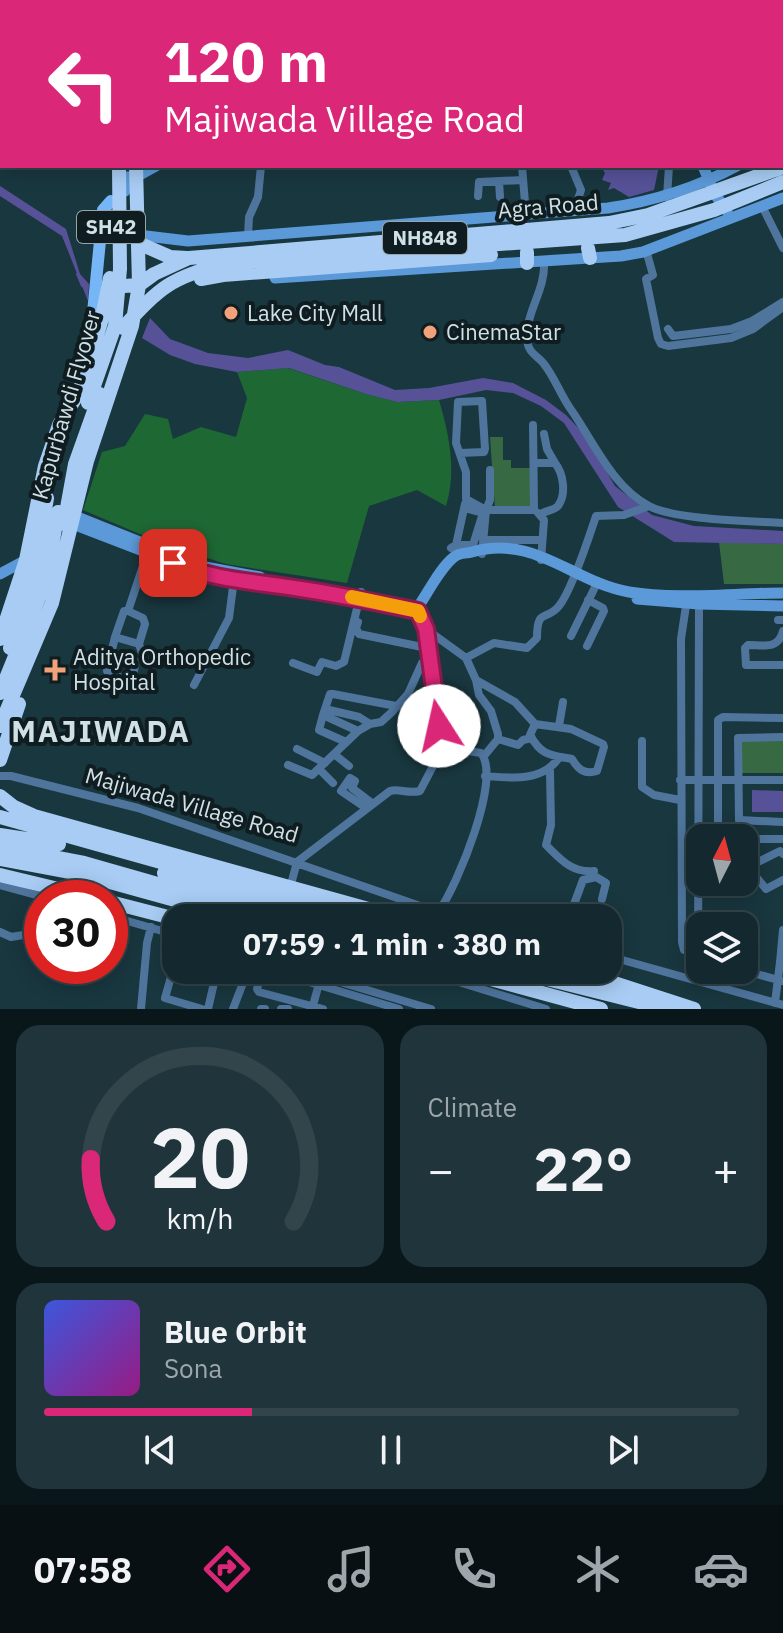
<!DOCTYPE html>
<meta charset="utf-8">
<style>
body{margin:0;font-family:"IBM Plex Sans",sans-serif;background:#20353b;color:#f1f3f6;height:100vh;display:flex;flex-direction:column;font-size:30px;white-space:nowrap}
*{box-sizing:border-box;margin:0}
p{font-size:26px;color:#9da6aa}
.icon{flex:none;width:44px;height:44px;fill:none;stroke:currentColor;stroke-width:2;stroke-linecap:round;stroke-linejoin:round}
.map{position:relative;height:1009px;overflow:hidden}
.sheet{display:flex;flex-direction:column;gap:16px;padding:16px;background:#0a171a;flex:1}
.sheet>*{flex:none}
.hud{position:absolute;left:0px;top:0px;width:784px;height:168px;box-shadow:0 4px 20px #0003,0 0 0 2px #32454b;background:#db2777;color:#fff;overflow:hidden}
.needle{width:52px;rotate:6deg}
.tools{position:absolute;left:686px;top:824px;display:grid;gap:16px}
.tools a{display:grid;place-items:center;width:72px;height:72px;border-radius:16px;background:#13292f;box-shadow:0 4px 20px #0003,0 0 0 2px #32454b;font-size:40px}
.speed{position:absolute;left:24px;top:880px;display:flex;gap:16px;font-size:40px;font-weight:700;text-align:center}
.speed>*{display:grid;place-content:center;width:104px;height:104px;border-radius:50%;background:#13292f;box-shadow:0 4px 20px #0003,0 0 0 2px #32454b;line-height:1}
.speed .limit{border:12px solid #d22;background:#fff;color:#111}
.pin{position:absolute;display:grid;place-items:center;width:68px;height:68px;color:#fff;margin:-34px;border-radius:16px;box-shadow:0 4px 12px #0006}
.me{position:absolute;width:88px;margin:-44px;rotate:350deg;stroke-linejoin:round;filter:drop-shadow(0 0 6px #0008)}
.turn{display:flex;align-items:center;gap:28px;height:168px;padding:0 32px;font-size:36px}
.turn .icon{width:104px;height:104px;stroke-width:2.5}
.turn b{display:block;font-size:56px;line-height:68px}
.big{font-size:60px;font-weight:700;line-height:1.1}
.sheet .tile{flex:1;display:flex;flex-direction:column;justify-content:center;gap:12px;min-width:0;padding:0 28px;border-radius:24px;background:#20353b}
.sheet .dial{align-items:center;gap:0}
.dial svg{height:208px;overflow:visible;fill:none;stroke:#32454b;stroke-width:7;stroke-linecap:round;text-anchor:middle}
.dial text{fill:#f1f3f6;stroke:none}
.song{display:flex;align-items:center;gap:24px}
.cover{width:96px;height:96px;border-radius:12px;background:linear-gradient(135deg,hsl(230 70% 55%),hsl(310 70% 35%))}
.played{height:8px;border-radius:4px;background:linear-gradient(90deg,#db2777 30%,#32454b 30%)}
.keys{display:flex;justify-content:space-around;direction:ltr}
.heat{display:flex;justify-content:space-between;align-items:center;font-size:44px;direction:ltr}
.sheet .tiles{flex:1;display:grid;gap:16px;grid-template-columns:1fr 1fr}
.tile:last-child{grid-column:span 2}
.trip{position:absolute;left:162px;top:904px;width:460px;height:80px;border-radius:24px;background:#13292f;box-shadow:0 4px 20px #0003,0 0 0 2px #32454b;font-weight:700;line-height:80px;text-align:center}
.dock{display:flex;height:128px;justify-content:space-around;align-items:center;background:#081013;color:#9da6aa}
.dock .icon{width:56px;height:56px}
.dock .selected{color:#db2777}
.dock b{font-size:36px;color:#f1f3f6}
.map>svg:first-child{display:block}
</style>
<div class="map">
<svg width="783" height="1009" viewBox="0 0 783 1009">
<rect width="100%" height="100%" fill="#19373f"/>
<!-- green -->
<path fill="#376a42" d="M490,437H503V460H511V468H530V507L495,508Z
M719,542L783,544V584H724Z
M742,738H783V773H742Z"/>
<!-- forest -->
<path fill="#1e6834" d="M225,0H615L616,2H225Z
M288,368L366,394L397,402L439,400C449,434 457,471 446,506L417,490L369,506L347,583L226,564L161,543L83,510L102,452L125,446L145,414L168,419L173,439L201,427L236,437L247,398L237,372Z"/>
<!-- water -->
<path fill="#575298" d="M600,166H659L654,190L629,197L614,188L608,190L611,183L602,180L605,173Z
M0,186L66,229L80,274L89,284L88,301L62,236L0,196Z
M150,318L170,339L208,353L248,358L288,350L325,365L339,367L395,390L429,388L483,378L513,383L546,400L566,415L584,434L615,486L652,515L694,526L783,531V544L674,542L618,507L564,423L541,406L513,393L486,390L439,400L397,402L366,394L289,368L237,372L195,364L170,355L142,338Z
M752,790L783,791V812H752Z"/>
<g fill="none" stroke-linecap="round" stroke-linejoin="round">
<!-- stream -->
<path stroke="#575298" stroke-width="2" d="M77,274L82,286"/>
<!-- street -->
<path stroke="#4f759d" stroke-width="8" d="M57,0V2
M739,0L740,2
M782,19H783
M0,51H2
M782,57H783
M782,79H783
M0,125H2
M522,166L526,215
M571,166L581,190L574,211
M499,181L500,197
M478,196L479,182L523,180
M667,197L669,166
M762,206L783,248
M248,235L249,217L258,197L261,166
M646,250L653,275L646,279L658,338L661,344L668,346L731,338L753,329L783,307
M544,262C546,292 522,316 528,345C530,354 539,357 544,364C555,378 561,396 572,411C594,443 613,487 649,506C675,520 751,521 783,523
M668,329L673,336L731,329L752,321L783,302
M544,434L547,449L555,463
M460,453L484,452L485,449L482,401L458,402L456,443L466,472V499L486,510L482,554
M534,463H555C563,473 567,494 558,506C553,511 547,510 541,514
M490,470V500L486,510H534L533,425
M538,513L544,520L541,560
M483,540H542
M451,548L456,545H473L483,513L464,508
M457,549L456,545L465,504
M687,599L681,639L682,942L684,950L700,955
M128,611L143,618L145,624L139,644L115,637L124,611H128L149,548
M778,620H783
M358,622L356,628L359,634L427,648
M426,629L466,658L494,643L527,648L537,638C537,607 546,622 559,606C572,590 589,537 596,516L624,515L649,506
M783,631C778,650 764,645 748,645L745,648L746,665H783
M571,636L598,581
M139,644L143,656
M587,646L604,611L603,608L588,600
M111,652L136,661L132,680L110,675L107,671L115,637
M466,658L476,680L515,702L535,724
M293,663L317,672L322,662L336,666L344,662L361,592
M476,680L479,695L491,711L498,734V739L484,756
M194,685L229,618L234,579
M325,709L359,717L370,724
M323,715L330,694H333L396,706
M535,724L571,729L603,744L604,747L597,771C584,775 578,769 572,759C552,755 542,757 530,735Z
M559,726L563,702
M783,737L738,738L739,820L783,822
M498,739L518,745L523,740L532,738
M642,741V787L654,795L680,800
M346,742L319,730L323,715L358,731
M297,749L325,763
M334,754L349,766
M288,765L312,775L358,731L370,724L381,722L392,712L408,694L422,663L428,657
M319,769L333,783
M550,770L551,825L546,845C561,860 572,873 594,871
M0,776H11L138,808L423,907L464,918
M485,776C511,778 541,782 558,759
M680,780H783
M366,808L341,791L350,778L355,781L352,788L373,804
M718,838V720L723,717L783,718
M744,839H783
M744,854L753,850L758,862L780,851L783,854
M297,862L390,791C398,788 408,794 420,791L443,747L432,683L426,629L418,611
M734,882L739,888L757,878L766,889L783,880
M0,885L47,898
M290,888L297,862
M439,911C457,886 502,778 481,753L443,747
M110,916L176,935
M560,918L573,907L583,880L596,877L606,883L602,899
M0,932L11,937L42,932
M608,956L783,1005
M176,959L165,998L202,1009
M780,962L783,930
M262,970L257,989L259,992L323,1009
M269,970L399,1009
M300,970L431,1009
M420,970L546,1009
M742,970L782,981
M698,981L699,602
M775,1003L780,962L783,963
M141,1009L147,943L151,927
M208,1009L217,970
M233,1009L248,970
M261,1009H265
M281,1009H288
M312,1009L320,980"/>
<!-- secondary -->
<path stroke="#5b99d9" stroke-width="11" d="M99,0V2
M626,0L627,2
M637,0L638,2
M144,2V0
M215,2L216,0
M782,149L783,148
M703,166L714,193L727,211
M125,191V177H136L156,166
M138,235L188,241L608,208C654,201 696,188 737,166
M275,278L621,256L643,252L783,198
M75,516L145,544
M73,524L198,572L234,581L360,598L418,611V607C429,591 440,568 454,557C460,552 465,554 472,552C535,534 572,582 629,592C677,600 734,593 783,593
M172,554L205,567L260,577
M0,574L26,560
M637,599L699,604L783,606"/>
<!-- primary -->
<path stroke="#76b5f6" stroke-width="12" d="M85,375L81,355L92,323L103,210L111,201"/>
<!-- highway -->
<path stroke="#a8ccf4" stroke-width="14" d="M108,0V2
M134,0V2
M138,243L170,257L187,258
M588,248L590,258
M527,252V263
M201,279L223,275L491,255
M109,287L139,285L154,274L189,258L609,223L648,215L783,167
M123,328C157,289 173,276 225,264L625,235L714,210L783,182
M88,403L115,326L120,269L119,166
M64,524L75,464L100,394
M0,639L26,560L45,466L59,425L78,394L85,375L101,322L110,278
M10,648L34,576L47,498
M0,693L46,580L58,512
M0,726L52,603L87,461L132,326L139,285L136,166
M0,760L19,704
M0,796L14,807L34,816L401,918
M0,817L360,918
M0,835L59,844
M0,847L84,863L277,918
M0,859L81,874L240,918
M164,873L321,918
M0,875L96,898
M110,902L176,919
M457,970L601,1009
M511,970L667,1009
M574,970L694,1009"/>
</g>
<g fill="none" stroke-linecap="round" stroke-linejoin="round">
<defs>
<path id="route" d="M173,563C219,581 253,581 301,589C341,595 379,603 418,611L426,629L439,726"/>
</defs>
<!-- route casing -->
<use href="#route" stroke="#8e194d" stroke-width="20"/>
<!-- route -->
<use href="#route" stroke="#db2777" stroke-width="14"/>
<!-- slow -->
<path stroke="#f59e0b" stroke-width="14" d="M352,597L418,611L420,616"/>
</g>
<!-- markers -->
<g fill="#f0a27a" stroke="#0f1c20" stroke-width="3">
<circle cx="231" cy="313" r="8"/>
<circle cx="430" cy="332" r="8"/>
<path d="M51 658h8v8h8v8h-8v8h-8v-8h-8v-8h8z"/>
</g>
<g text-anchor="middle" stroke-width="8" stroke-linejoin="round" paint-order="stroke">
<!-- shield labels -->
<g fill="#0f1c20" stroke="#96a6ab" stroke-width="2">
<rect x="77" y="211" width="68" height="32" rx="6"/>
<rect x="383" y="222" width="84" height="32" rx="6"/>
</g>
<g font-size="20" font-weight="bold" fill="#d0e1e6">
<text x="111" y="234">SH42</text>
<text x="425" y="245">NH848</text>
</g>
<!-- street labels -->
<g font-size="22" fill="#d0e1e6" stroke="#0f1c20">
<text transform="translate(548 206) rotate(-5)" y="8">Agra Road</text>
<text transform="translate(66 405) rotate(-74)" y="8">Kapurbawdi Flyover</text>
<text transform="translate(192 805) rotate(16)" y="8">Majiwada Village Road</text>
</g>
<!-- poi labels -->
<g font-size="22" fill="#d0e1e6" stroke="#0f1c20" text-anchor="start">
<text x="247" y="321">Lake City Mall</text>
<text x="446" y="340">CinemaStar</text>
<text x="73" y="665">Aditya Orthopedic<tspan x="73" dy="25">Hospital</tspan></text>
</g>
<!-- district labels -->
<g font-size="30" font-weight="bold" letter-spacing="2" fill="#d0e1e6" stroke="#0f1c20">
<text x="101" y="742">MAJIWADA</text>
</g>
</g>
</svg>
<div class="tools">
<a><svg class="needle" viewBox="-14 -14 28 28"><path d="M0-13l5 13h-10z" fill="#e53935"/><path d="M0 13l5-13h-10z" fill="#9da6aa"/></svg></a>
<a><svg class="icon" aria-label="layers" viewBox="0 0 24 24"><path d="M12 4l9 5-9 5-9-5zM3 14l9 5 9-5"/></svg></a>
</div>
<div class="speed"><div class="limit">30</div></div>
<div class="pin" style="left:173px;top:563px;background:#d93025"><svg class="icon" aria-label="arrive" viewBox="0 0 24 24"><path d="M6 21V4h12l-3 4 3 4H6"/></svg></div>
<svg class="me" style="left:439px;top:726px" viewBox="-20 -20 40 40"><circle r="19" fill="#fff"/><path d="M0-13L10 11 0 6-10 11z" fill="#db2777"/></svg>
<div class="trip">07:59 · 1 min · 380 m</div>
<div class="hud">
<div class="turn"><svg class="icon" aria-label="left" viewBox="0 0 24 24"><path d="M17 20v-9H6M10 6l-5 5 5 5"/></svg><div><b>120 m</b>Majiwada Village Road</div></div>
</div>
</div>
<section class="sheet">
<div class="tiles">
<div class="tile dial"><svg viewBox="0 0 100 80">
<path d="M14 69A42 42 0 1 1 86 69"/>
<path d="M14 69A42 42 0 0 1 8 45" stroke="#db2777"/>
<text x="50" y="56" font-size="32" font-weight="700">20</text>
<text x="50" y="72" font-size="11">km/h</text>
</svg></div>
<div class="tile"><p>Climate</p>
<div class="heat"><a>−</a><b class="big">22°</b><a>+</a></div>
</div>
<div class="tile">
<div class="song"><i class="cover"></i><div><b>Blue Orbit</b><p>Sona</p></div></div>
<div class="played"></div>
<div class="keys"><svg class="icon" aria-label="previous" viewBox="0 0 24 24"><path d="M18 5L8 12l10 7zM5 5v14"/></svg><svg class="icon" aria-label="pause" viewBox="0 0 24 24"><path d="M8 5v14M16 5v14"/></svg><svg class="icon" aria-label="next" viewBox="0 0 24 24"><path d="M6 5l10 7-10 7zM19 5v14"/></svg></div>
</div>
</div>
</section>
<nav class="dock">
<b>07:58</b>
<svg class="icon selected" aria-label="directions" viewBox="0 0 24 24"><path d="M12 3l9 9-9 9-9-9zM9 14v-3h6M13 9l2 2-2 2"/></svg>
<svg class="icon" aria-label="music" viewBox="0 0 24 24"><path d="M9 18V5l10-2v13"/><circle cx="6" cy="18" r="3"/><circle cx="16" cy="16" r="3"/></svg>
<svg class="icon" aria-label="phone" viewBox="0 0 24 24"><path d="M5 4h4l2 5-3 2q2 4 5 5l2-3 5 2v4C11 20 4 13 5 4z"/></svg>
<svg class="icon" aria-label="climate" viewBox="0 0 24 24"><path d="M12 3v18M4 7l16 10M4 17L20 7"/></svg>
<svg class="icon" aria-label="car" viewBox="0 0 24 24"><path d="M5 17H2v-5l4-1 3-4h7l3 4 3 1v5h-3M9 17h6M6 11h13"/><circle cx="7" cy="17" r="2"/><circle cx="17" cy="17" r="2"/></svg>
</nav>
